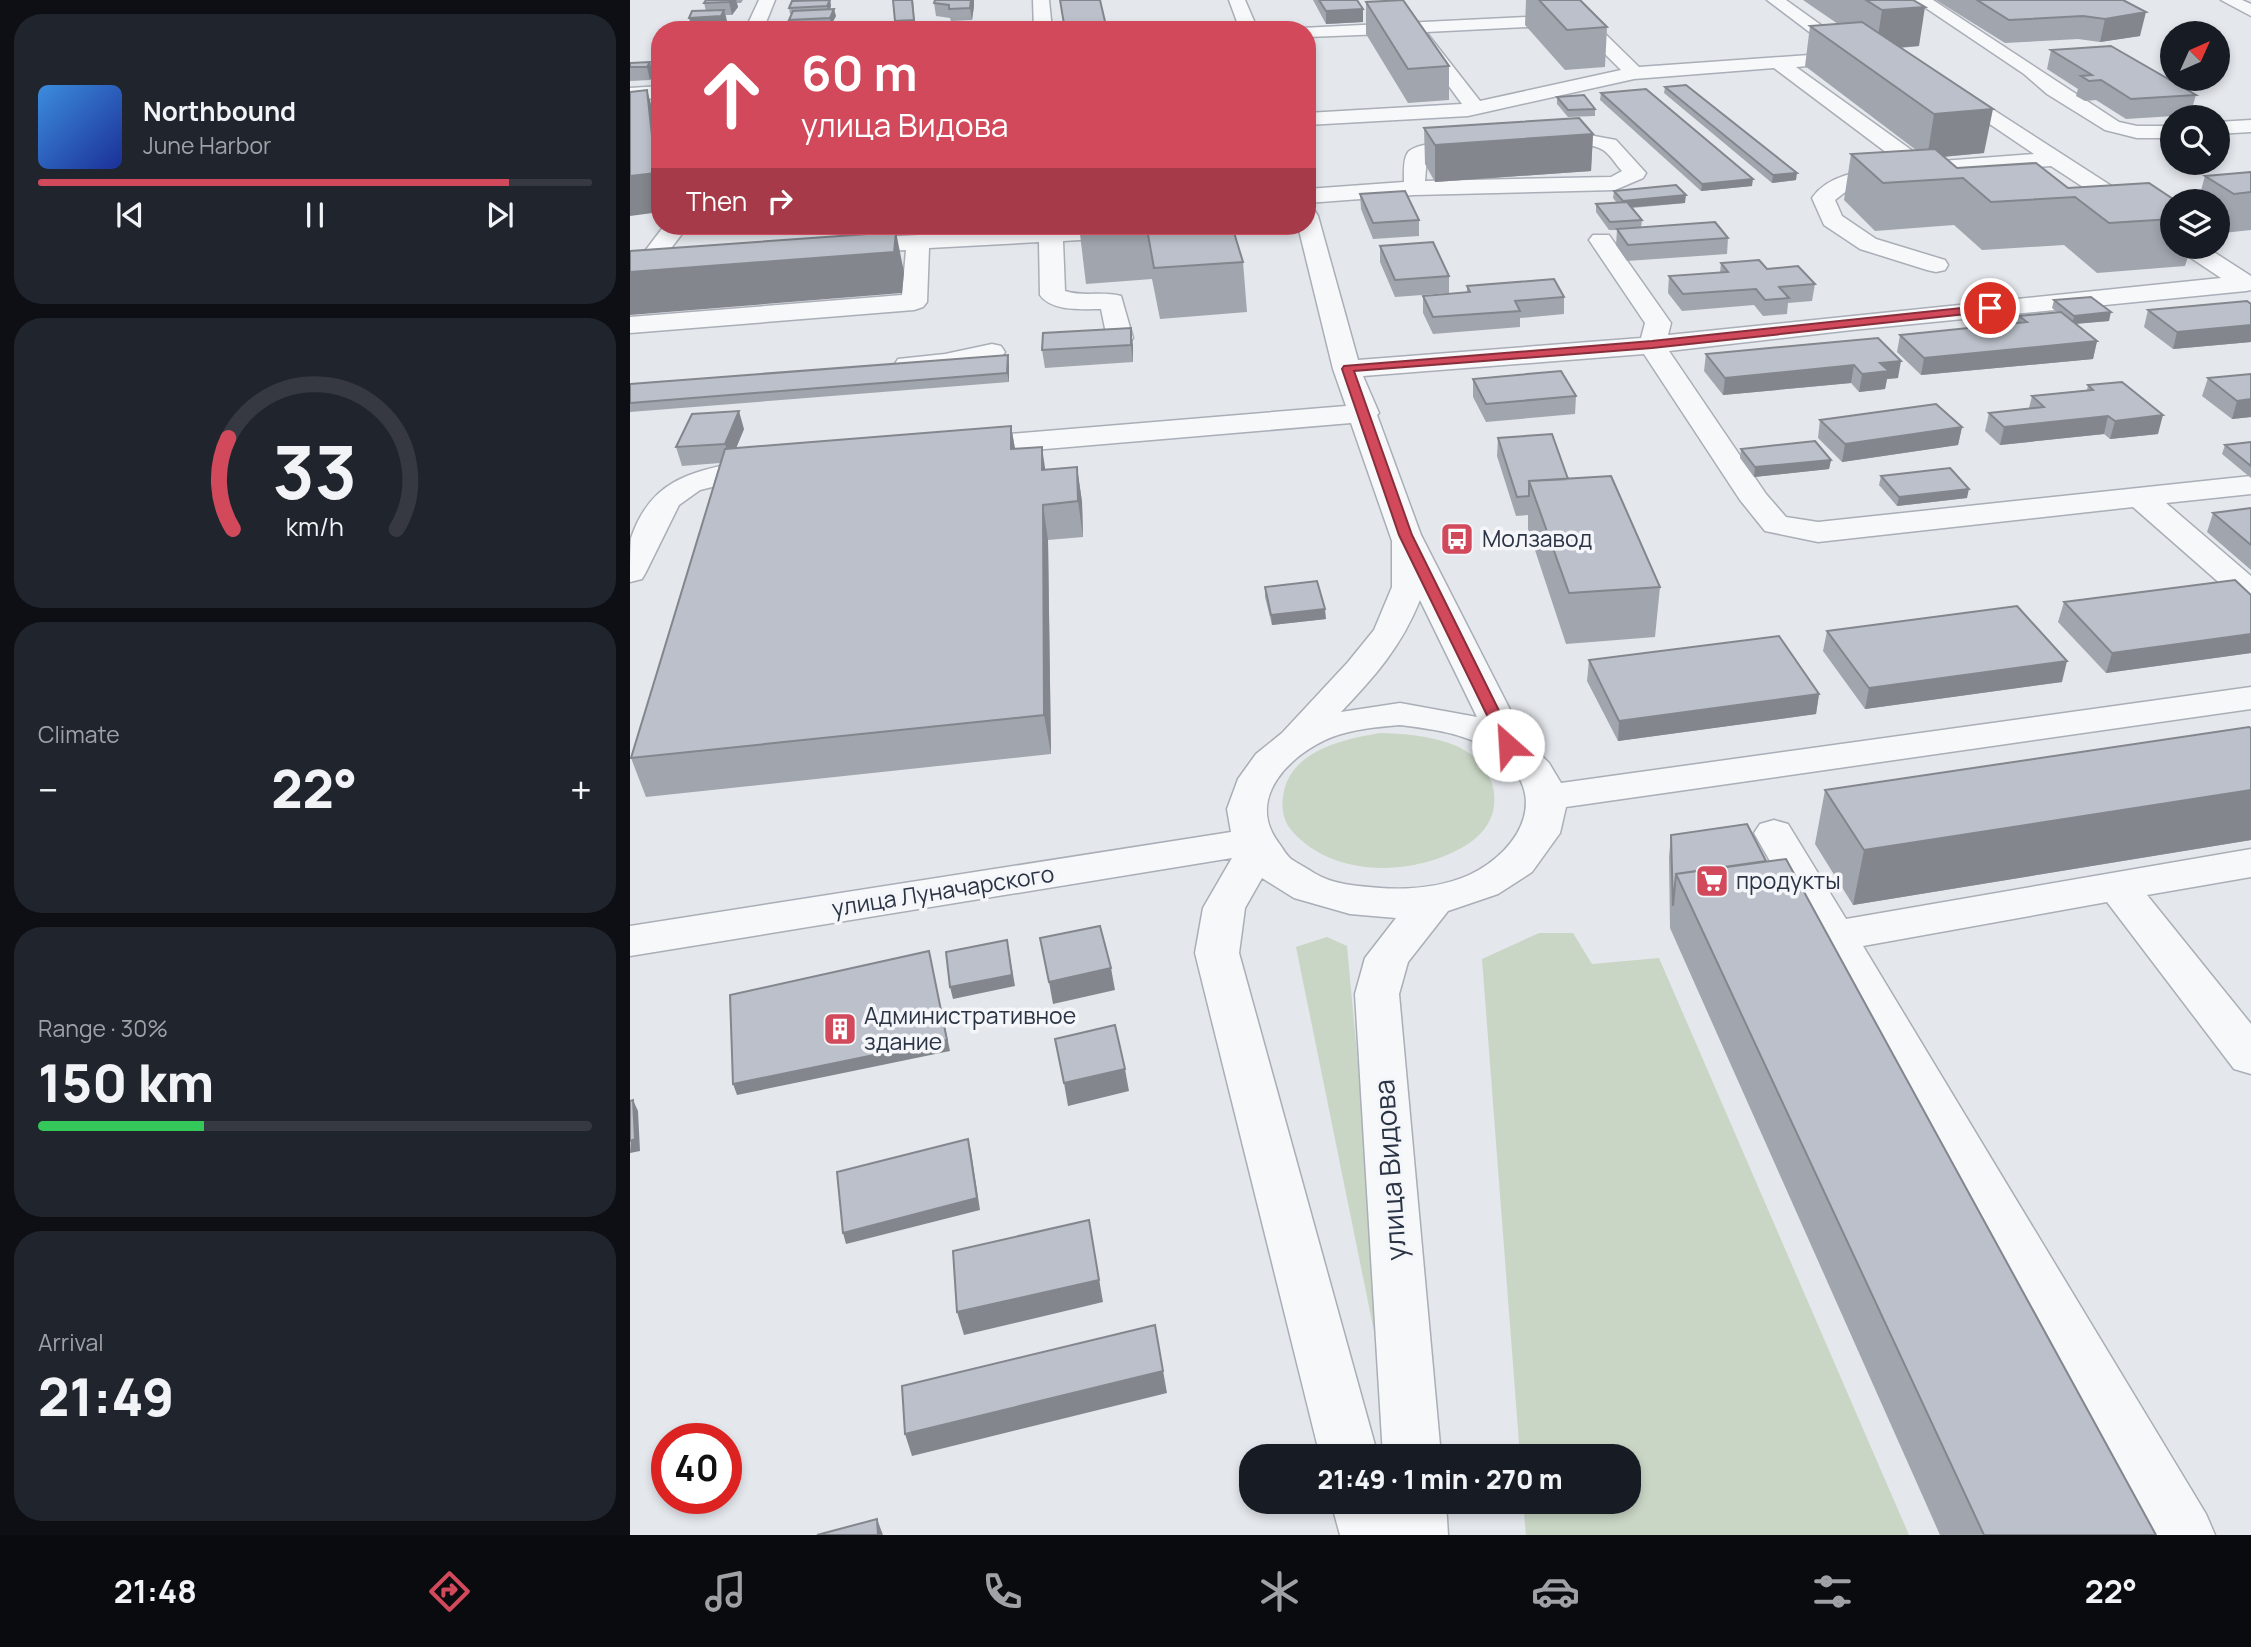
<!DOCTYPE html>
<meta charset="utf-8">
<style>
body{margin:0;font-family:Manrope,sans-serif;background:#20242c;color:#f1f3f6;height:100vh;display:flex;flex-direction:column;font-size:26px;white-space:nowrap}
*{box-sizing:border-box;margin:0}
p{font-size:23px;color:#9ea1a6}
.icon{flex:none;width:38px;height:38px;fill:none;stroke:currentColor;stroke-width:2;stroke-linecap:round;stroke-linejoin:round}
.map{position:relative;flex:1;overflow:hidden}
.drawer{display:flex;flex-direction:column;gap:14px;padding:14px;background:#0d0f14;width:630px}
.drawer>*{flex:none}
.banner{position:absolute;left:21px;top:21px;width:665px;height:214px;border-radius:28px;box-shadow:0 4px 10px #0003;background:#d1495b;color:#fff;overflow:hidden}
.needle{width:46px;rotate:45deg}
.fabs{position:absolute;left:1530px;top:21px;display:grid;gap:14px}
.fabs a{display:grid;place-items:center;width:70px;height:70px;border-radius:50%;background:#171b24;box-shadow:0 4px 10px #0003;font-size:35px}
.speed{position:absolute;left:21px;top:1423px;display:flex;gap:14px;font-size:35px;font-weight:700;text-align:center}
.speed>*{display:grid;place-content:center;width:91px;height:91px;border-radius:50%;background:#171b24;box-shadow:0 4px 10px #0003;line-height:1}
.speed .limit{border:10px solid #d22;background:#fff;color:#111}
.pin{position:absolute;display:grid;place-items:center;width:60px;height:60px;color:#fff;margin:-30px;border:4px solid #fff;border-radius:50%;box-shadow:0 2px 7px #0007}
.me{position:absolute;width:77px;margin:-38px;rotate:334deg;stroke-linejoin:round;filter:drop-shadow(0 0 5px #0008)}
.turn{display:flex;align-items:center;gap:24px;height:147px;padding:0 35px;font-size:32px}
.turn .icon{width:91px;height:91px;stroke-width:2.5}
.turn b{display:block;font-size:49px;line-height:60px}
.then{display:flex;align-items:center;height:66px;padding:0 35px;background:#0003;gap:14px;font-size:26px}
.big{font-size:52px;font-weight:800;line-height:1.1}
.drawer .tile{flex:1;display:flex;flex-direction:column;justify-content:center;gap:10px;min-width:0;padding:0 24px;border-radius:28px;background:#20242c}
.drawer .dial{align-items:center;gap:0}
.dial svg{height:182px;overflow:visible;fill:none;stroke:#363941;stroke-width:7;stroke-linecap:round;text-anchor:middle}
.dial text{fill:#f1f3f6;stroke:none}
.song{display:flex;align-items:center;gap:21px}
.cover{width:84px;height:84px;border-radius:10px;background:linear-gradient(135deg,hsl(210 70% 55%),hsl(230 70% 35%))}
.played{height:7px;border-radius:4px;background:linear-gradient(90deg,#d1495b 85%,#363941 85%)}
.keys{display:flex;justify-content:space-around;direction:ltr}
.heat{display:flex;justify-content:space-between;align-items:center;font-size:38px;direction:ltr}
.charge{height:10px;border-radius:5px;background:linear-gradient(90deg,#34c759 30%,#363941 0)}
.trip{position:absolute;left:609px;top:1444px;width:402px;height:70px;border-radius:28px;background:#171b24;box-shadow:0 4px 10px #0003;font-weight:800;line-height:70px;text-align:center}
.menu{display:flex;height:112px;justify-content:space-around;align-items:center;background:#090b0e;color:#9ea1a6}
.menu .icon{width:49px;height:49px}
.menu .current{color:#d1495b}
.menu b{font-size:32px;color:#f1f3f6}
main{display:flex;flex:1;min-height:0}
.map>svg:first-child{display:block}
</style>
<main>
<section class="drawer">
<div class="tile">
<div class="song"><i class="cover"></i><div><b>Northbound</b><p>June Harbor</p></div></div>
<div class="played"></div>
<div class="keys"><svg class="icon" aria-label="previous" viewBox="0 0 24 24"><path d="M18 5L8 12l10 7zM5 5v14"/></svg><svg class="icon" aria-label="pause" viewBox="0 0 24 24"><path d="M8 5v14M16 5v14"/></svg><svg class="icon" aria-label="next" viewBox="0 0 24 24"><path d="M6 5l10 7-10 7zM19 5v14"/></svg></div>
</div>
<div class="tile dial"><svg viewBox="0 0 100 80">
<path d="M14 69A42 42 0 1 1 86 69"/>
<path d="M14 69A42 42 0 0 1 12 29" stroke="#d1495b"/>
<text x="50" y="56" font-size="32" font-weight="700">33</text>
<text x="50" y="72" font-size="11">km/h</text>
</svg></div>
<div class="tile"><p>Climate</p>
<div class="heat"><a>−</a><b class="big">22°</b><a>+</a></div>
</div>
<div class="tile"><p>Range · 30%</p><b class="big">150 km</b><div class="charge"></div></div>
<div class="tile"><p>Arrival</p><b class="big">21:49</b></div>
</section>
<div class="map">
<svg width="1621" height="1535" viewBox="0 0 1621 1535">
<rect width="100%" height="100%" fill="#e4e7ec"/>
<!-- green -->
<path fill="#c9d6c5" d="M751,733C788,734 847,739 861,781C870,806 861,829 838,844C788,876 705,880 662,831C654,822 651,809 653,797C658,751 713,739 751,733Z
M909,933H943L962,964L1029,958L1279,1535H896L893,1502H999V1456H890L852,959Z
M697,937L717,946L760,1410L666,947Z"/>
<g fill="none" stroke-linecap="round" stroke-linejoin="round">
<defs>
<path id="minor" d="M129,0H145L133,30H115Z
M403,0H419L422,30H404Z
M599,0H615L628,30H610Z
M1137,0H1156L1230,53L1233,57L1230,61L1224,62L1166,67L1298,162L1404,154L1308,89L1311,85H1325L1542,225V242L1534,240L1421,166L1293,175L1285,174L1144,68L1004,79L838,116L677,125V113L832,104L780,33L677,37V30L671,28L939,15L960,19L1009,67L1207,53ZM939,25L948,27L991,70L850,101L796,32Z
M1284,0H1303L1489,122L1507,126H1542V138H1507L1475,130L1417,94L1394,74Z
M1591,0H1612L1621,4V16Z
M30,86V98L0,100V88Z
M1621,120V132L1587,134V122Z
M948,133L986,140L1016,173L1013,178L985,190L784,195L677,203V189L774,182C774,174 773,161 777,154C782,141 835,141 848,140L855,142L858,146L855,150L848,152L797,157L795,181L981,177L992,171C986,165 980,154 973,150C953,138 925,151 905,146L902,142L905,138Z
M1267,167L1275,168L1278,173L1275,178L1223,186L1205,200L1212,216L1246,239L1315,260L1318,265L1315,270L1306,272L1297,270L1230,249L1194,225L1182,198C1201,171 1238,171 1267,167Z
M677,209L685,211L688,216L728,360L1011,338L1015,323L959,240L963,235H979L1041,323L1038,335L1591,278L1552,252L1548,247H1576L1621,276V290L1616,291L1222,330L1039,351L1136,494L1156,517L1188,522L1621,476V494L1536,503L1621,576V603L1609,600L1503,507L1188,542L1135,531L1110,500L1014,354L733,376L749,413L747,415L791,535L895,739L919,763L931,783L1621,687V709L936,807L930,833L902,872L868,894L818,911L778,962L769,994L811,1456H753L725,994L735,958L766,918L720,914L664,898L632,878L615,908L609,953L748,1456H690L565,953L573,908L602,858L0,956V926L601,832L597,809L608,779L626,754L652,733L718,662L744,630L762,587V541L721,423L332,456L322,453L317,447L322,441L332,438L716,406L703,369L668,226H677ZM790,600L847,717L770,703L711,712C746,675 771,647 790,600ZM770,725C802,729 834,733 861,750C923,789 894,849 839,875C812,887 779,890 750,888C727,886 704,885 684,873C677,868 668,864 661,859C656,855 652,847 648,842C615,797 662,753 702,737C724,729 747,727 770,725Z
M34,226H58L32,260H16L12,255Z
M449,226H580L576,231L568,233L433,241L435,291C453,297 472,291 491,296L503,338L499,344L490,346L481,344L477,338L471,309C453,309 422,312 410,295L409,242L299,248L297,302L293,307L284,310L0,333V317L272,295L276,250L215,253L207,251L203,246L207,241L215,239Z
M362,344L371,346L375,352L371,358C340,365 300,379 268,371L264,365L268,359L315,354Z
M136,456L147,459L151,465L147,471L70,490L49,505L16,572L12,579L0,582C0,569 0,551 1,538C24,470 75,471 136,456Z
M1144,820L1158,824L1216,919L1621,849V877L1517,895L1621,1024V1074L1604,1069L1477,902L1233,946L1576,1514L1585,1535H1522L1124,833L1130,824Z
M701,1502H816L818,1535H710Z"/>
</defs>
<!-- minor casing -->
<use href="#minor" stroke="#a9aeb7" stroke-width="3"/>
<!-- minor -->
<use href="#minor" fill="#f7f8fa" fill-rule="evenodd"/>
</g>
<!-- wall -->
<path fill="#a1a5ae" d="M76,0H113L111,3H107L108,7L102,15H96L97,22L94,29L58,30L76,11L74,3Z
M200,0L201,6L200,9L206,16L201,25L160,26L159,20L162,14H160L159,8Z
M683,0H727L733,22L696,24Z
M896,0H950L977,27L975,67L935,70L895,25Z
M1173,0H1283L1289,46L1270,48L1354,153L1314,157L1327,168L1438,188L1542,201V247H1561L1555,266L1467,273L1434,245L1352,250L1324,225L1245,231L1214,200L1221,154L1286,150L1175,66L1180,26L1208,24Z
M1306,0H1493L1510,36L1470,42L1448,39L1375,43Z
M736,2L819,66V100L778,103L736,34Z
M304,3L344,6L342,20L321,21L320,18L306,16Z
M1421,50L1566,95L1560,115L1496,119L1466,100L1455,101L1446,96L1448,89L1417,69Z
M20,62L23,76L20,80L0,81V63Z
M1035,87L1166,180L1142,183L1034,93Z
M971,93L1122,186L1071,191L970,100Z
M927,97L965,109V116L938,117L927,104Z
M794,128L963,134L961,171L805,182L795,164Z
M1621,172V230L1593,233L1587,229V201H1568L1575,176Z
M984,191L1055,203L1002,208L1012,220L1011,228L1098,238L1097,254L997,261L986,245L987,230H979L966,212V204L987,203L983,198Z
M730,194L789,220V236L743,239L731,209Z
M449,226H602L613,262L617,312L530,319L522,279L456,284Z
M750,246L819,276V293L765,297L750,262Z
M1091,263L1137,269L1185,284L1182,301L1158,303L1157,314L1133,316L1124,305L1052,311L1038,293L1039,276L1090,273Z
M837,286L934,297V314L890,318V327L803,334L793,313V296L837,293Z
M1424,300L1479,321L1446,324L1467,341L1463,359L1291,375L1267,352L1270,335L1387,323L1389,316L1427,312L1422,308Z
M1621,304V342L1543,349L1514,327L1518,310Z
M1248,338L1268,378L1257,379L1255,389L1229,392L1221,383L1093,395L1074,371L1076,354Z
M503,345V362L415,368L412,350Z
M378,355L379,364V382L0,412V384Z
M1621,374V417L1602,419L1572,396L1578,378Z
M843,379L946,396L945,414L856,422L843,397Z
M1458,385L1528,434L1480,439L1474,434L1370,445L1355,431L1359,413L1399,408L1402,396L1457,390Z
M1190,420L1332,427L1328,445L1212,462L1188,438Z
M381,426L385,449L416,470L447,467L452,502L453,537L418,540L421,754L16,797L1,758L90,463L52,466L46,447L114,429L106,448Z
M868,438L938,479L1030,587L1025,637L936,644L898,529V515L886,516L867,456Z
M1621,442V478L1592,454L1595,445Z
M1111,449L1201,460L1199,469L1124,477L1110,458Z
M1251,476L1337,498L1267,506L1249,485Z
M1621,508V570L1577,532L1583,513Z
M635,587L696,619L642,625L635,597Z
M1621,595V653L1476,673L1428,622L1434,602Z
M1197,631L1432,682L1235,709L1193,651Z
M959,660L1189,694L1186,714L988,741L957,681Z
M1621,728V840L1223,905L1185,844L1195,790Z
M1041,835L1136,861L1526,1535H1310L1040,928L1039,857Z"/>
<!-- shaded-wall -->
<path fill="#83868d" d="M101,0H106L108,7L102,15L99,2Z
M200,0L201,6L198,13L197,6Z
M283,0L285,26L266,27L265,21Z
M341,0H344V6L342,20L340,8Z
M1295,7L1289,46L1246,49L1252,10Z
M204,9L206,16L201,25L200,18Z
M733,9V22L696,24V11Z
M94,10L97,22L94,29L62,30L59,18Z
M1516,12L1510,36L1470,42L1475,19Z
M20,62L23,76L20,80L17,67Z
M17,90L27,125L30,149V212L0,216V176Z
M1363,109L1354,153L1297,158L1304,114Z
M963,134L961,171L805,182V145Z
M1167,173L1166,180L1142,183L1143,175Z
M1123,179L1122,186L1071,191L1072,184Z
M1056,195L1055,203L992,208L993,201Z
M283,226H350L284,231Z
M266,232L274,272L272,293L0,315V272Z
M1481,312L1479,321L1442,324L1444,316Z
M1621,325V342L1543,349L1547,332Z
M501,328L503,345V362L501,345Z
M1467,341L1463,359L1291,375L1294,358Z
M378,355L379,364V382L377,373Z
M1271,361L1268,378L1257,379L1255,389L1229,392L1232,374L1250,363Z
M1224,365L1221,383L1093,395L1095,378Z
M1621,399V417L1602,419L1607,401Z
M109,411L114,429L100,463L95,444Z
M1533,415L1528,434L1480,439L1485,421Z
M1478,416L1474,434L1370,445L1374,427Z
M381,426L387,460L381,449Z
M1332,427L1328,445L1212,462L1215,444Z
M412,447L417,481L418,505L412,470Z
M1201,460L1199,469L1124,477L1125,467Z
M447,467L452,502L453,537L448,501Z
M1339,489L1337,498L1267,506L1269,497Z
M413,505L418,540L421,754L414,715Z
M695,609L696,619L642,625L641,615Z
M1621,634V653L1476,673L1482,653Z
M1437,661L1432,682L1235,709L1239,688Z
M1189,694L1186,714L988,741L989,721Z
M1621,790V840L1223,905L1234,850Z
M377,940L385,986L323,999L320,987Z
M299,951L320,1051L107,1095L103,1084Z
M481,968L485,990L423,1004L419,982Z
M495,1069L499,1091L438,1106L434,1083Z
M3,1100L8,1111L10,1151L0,1153Z
M338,1139L341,1151L350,1210L216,1244L213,1233Z
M459,1220L473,1302L334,1335L327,1312Z
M525,1325L537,1393L282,1456L275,1434Z
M247,1519L253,1535H248Z"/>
<!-- building -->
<path fill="#bbc0ca" stroke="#83868d" stroke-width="2" d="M76,0H101L99,2L74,3Z
M200,0L197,6L159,8L162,1Z
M263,0H282L284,20L265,21Z
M305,0H341L340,8L319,9V5L304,3Z
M430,0H470L477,30H435Z
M689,0H727L733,9L696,11Z
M773,0L819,66L778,69L736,2Z
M909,0H950L977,27L937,30Z
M1236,0H1283L1295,7L1252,10Z
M1347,0H1493L1516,12L1475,19L1453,16L1379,20Z
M204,9L200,18L159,20L163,11Z
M94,10L91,16L59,18L62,11Z
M1232,22L1363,109L1304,114L1180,26Z
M89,24L85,30H58L61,25Z
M172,26L171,30H155L157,27Z
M1481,46L1566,95L1501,99L1471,80L1459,81L1451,76L1462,75L1421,50Z
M20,62L17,67H0V63Z
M1056,85L1167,173L1143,175L1035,87Z
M1016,89L1123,179L1072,184L971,93Z
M17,90L26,173L0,176V92Z
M954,95L965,109L938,110L927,97Z
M949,118L963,134L805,145L794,128Z
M1305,149L1327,168L1406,163L1438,188L1519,183L1546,201H1542V219L1479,223L1445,197L1361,202L1333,178L1253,183L1221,154Z
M1621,172V192L1604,194L1575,176Z
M1046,185L1056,195L993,201L984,191Z
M775,191L789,220L743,223L730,194Z
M997,202L1012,220L980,222L966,204Z
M1085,222L1098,238L998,245L987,229Z
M449,226H602L613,262L524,268L517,229L450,234Z
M266,232L264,252L0,272V251Z
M803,242L819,276L765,280L750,246Z
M1129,260L1137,269L1168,266L1185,284L1149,287L1159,298L1135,300L1126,289L1053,294L1039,276L1098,272L1091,263Z
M924,279L934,297L885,301L890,311L803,317L793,296L840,292L837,286Z
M1461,297L1481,312L1444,316L1424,300Z
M1617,301L1621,304V325L1547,332L1518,310Z
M1431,312L1467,341L1294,358L1270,335L1397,322L1389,316Z
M501,328V345L412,350L413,333Z
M1248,338L1271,361L1250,363L1259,371L1232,374L1224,365L1095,378L1076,354Z
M378,355L377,373L0,403V384Z
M931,371L946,396L856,404L843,379Z
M1621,374V399L1607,401L1578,378Z
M1492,382L1533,415L1485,421L1478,416L1374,427L1359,413L1414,407L1402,396L1463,390L1458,385Z
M1306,404L1332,427L1215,444L1190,420Z
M109,411L95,444L46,447L62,414Z
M381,426V449L412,447V470L447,467L448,501L413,505L414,715L1,758L95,449Z
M922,434L938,479L899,481V496L887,497L868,438Z
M1185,441L1201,460L1125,467L1111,449Z
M1621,442V466L1595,445Z
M1320,468L1339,489L1269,497L1251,476Z
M981,476L1030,587L939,593L899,481Z
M1621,508V545L1583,513Z
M1605,580L1621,595V634L1482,653L1434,602Z
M687,581L695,609L641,615L635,587Z
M1387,606L1437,661L1239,688L1197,631Z
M1149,636L1189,694L989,721L959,660Z
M1619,727L1621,728V790L1234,850L1195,790Z
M1117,824L1136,861L1046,874L1043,906L1041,835Z
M1156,859L1526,1535H1354L1046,874Z
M470,926L481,968L419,982L410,938Z
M377,940L382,975L320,987L316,952Z
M299,951L317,1040L103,1084L100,995Z
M485,1025L495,1069L434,1083L425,1039Z
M3,1100L5,1139L0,1141V1101Z
M338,1139L347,1198L213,1233L207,1172Z
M459,1220L469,1280L327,1312L323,1251Z
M525,1325L533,1371L275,1434L272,1386Z
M247,1519L248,1535H187Z"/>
<!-- route -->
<path fill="#d1495b" stroke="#882f3b" stroke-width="2" d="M1360,305L1366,308L1364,311L1022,348L724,371L782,535L886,745L884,748H873L769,535L712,369L714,366L1022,341Z"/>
<!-- icons -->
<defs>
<symbol id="bus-square" viewBox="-11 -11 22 22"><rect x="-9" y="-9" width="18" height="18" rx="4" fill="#d1495b" stroke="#f4f6f9"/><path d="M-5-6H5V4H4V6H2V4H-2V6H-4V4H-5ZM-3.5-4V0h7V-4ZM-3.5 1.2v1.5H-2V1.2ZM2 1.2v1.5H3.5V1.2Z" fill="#fff"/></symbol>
<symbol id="supermarket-square" viewBox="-11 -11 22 22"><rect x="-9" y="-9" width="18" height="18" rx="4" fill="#d1495b" stroke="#f4f6f9"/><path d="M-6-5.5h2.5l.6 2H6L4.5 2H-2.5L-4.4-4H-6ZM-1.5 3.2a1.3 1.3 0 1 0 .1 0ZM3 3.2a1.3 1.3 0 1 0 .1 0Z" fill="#fff"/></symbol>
<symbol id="building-square" viewBox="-11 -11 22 22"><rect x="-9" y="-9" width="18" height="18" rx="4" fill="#d1495b" stroke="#f4f6f9"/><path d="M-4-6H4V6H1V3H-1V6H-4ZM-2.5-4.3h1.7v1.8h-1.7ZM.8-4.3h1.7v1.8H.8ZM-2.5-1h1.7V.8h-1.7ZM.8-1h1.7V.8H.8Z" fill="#fff"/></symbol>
</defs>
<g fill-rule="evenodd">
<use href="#bus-square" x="808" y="520" width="38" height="38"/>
<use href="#supermarket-square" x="1063" y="862" width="38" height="38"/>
<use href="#building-square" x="191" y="1010" width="38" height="38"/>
</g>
<g text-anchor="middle" stroke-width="7" stroke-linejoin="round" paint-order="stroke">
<!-- poi labels -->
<g font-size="23" fill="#2b3445" stroke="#f4f6f9" text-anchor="start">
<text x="852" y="547">Молзавод</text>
<text x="1106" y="889">продукты</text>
<text x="234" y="1024">Административное<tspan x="234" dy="26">здание</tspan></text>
</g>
<!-- street labels -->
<g font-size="23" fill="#2b3445" stroke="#f4f6f9">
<text transform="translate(313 891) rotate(-9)" y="8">улица Луначарского</text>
</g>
<!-- near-street labels -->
<g font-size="28" fill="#2b3445" stroke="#f4f6f9">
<text transform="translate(760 1170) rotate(-94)" y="10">улица Видова</text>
</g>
</g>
</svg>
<div class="fabs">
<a><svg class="needle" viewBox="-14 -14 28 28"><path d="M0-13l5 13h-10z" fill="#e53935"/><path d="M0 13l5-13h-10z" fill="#9ea1a6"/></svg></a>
<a><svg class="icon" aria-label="search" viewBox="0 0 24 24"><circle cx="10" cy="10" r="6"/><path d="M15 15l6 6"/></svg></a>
<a><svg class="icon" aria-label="layers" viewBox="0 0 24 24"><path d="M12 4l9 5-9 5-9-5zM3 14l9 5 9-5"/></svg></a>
</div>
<div class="speed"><div class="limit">40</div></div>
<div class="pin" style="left:1360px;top:308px;background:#d93025"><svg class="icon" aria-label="arrive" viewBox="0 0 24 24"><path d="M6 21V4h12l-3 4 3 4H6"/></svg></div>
<svg class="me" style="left:878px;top:745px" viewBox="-20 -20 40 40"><circle r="19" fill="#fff"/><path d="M0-13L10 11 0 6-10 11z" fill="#d1495b"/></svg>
<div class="trip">21:49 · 1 min · 270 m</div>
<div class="banner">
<div class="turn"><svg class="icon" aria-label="ahead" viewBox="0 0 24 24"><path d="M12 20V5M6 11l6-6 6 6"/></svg><div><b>60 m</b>улица Видова</div></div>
<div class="then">Then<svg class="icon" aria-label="right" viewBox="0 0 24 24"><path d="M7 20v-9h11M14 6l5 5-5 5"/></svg></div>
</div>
</div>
</main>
<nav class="menu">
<b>21:48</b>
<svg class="icon current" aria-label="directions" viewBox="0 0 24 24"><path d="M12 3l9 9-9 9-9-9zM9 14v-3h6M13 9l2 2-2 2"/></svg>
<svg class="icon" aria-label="music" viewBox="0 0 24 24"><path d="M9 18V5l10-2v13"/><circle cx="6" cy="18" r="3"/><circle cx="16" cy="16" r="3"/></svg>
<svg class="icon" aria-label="phone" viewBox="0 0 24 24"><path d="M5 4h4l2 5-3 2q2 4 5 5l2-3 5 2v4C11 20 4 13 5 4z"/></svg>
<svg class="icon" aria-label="climate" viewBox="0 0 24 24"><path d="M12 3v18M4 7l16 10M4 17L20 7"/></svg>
<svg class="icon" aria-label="car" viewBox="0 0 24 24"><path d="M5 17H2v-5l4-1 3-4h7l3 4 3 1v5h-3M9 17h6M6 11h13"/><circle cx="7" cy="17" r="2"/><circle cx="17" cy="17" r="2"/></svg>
<svg class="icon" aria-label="filters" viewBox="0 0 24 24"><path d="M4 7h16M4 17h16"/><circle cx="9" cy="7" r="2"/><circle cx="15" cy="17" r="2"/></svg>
<b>22°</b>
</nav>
